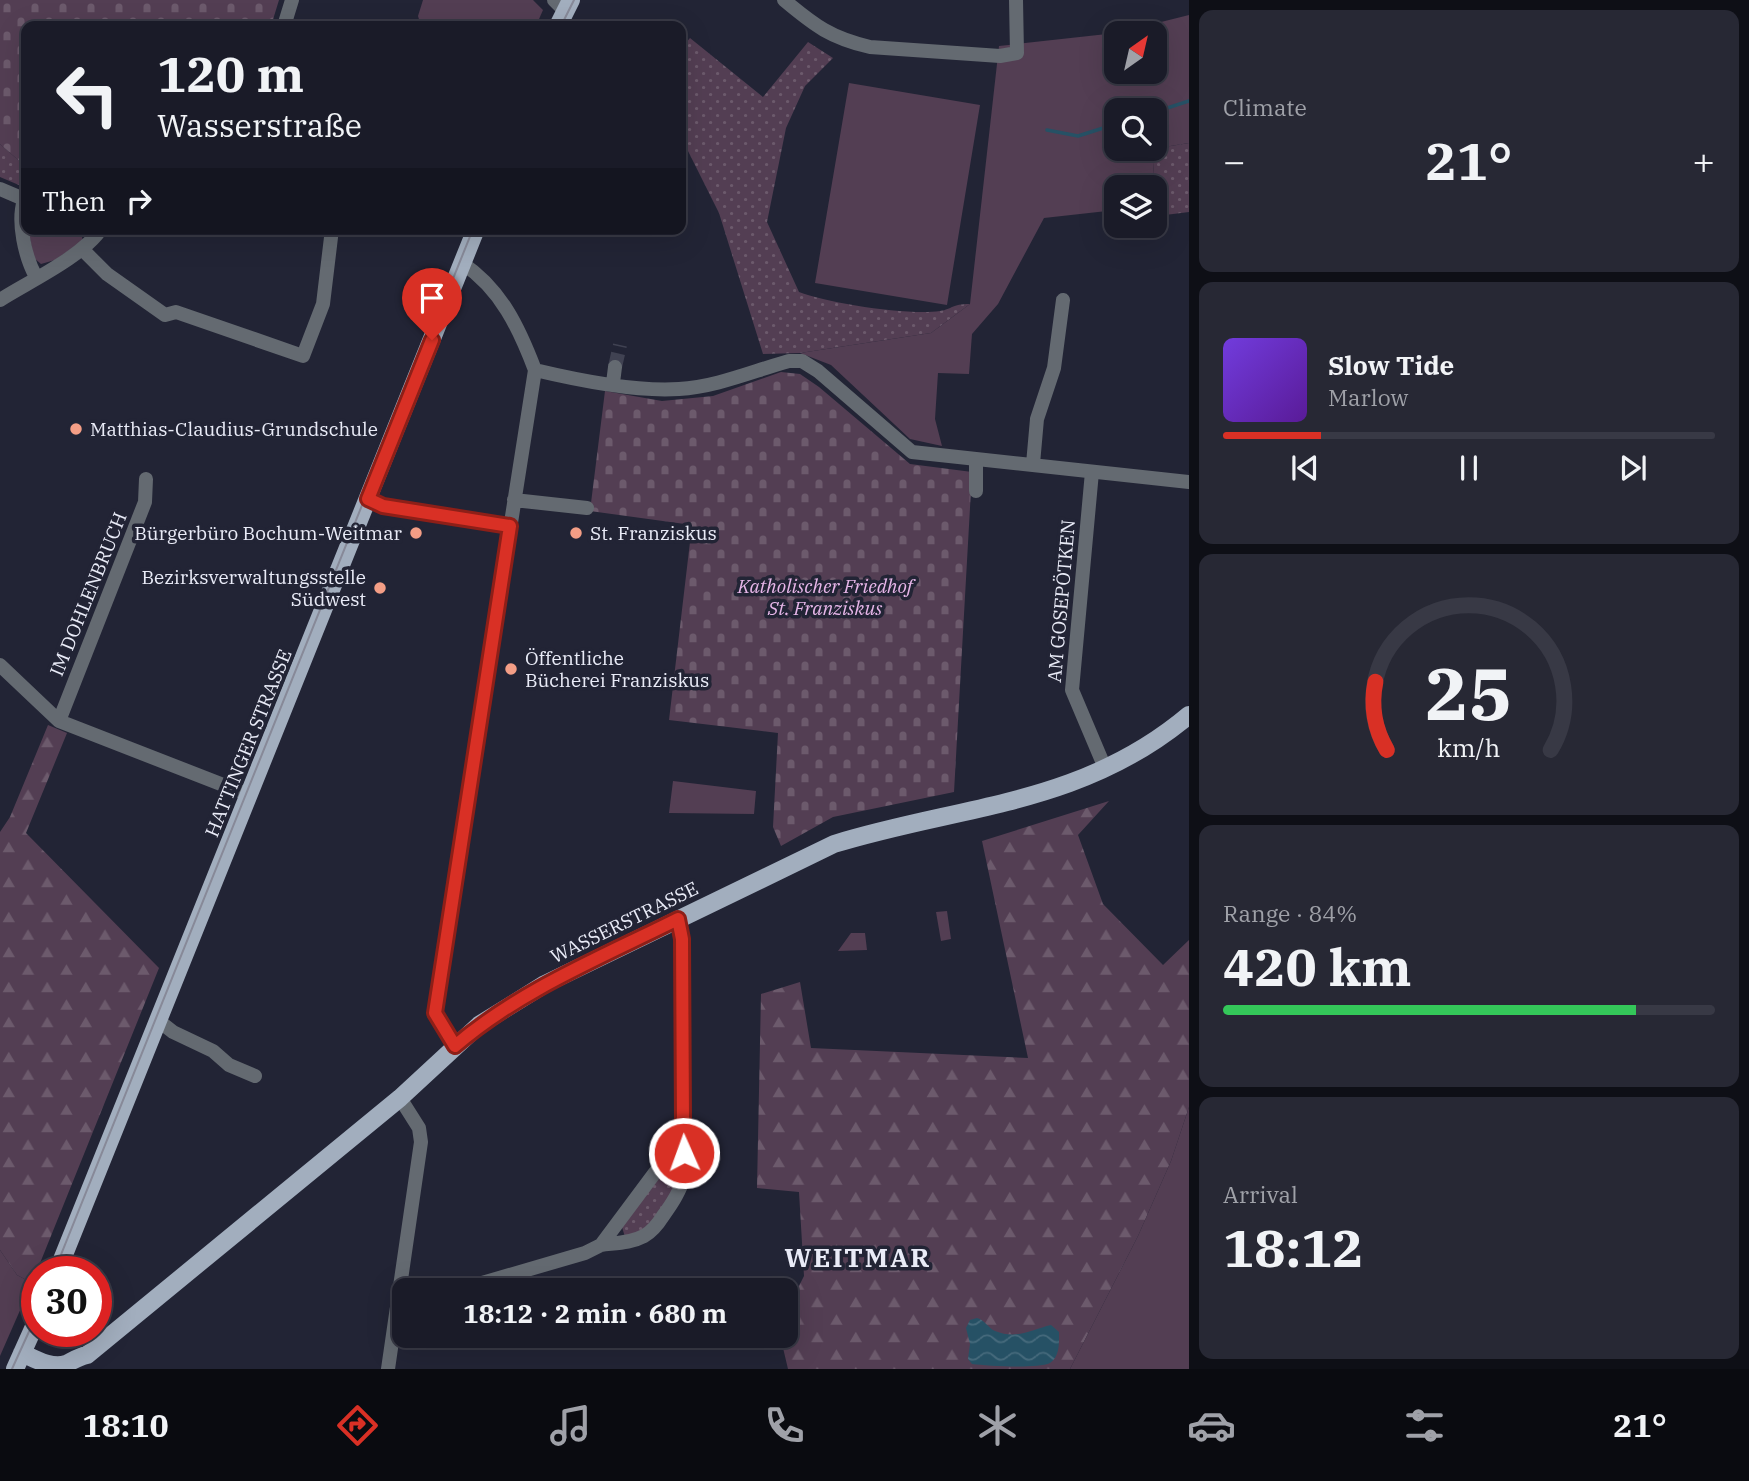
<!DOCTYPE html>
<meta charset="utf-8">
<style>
body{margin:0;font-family:"IBM Plex Serif",serif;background:#272834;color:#f1f3f6;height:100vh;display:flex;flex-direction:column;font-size:26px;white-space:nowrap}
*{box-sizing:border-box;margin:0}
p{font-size:23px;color:#9fa1a8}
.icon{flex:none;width:38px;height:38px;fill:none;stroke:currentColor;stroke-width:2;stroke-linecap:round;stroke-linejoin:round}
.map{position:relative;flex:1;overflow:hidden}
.drawer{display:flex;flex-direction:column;gap:10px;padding:10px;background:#0e0f16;width:560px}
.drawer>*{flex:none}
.hud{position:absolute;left:21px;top:21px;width:665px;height:214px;border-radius:14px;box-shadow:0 7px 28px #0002,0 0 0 2px #383945;background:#1a1b28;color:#f1f3f6;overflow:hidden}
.needle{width:46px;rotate:34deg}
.fabs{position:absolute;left:1104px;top:21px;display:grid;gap:14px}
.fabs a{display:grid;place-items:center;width:63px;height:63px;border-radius:14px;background:#1a1b28;box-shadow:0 7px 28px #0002,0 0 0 2px #383945;font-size:35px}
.speed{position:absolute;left:21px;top:1256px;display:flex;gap:14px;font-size:35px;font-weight:700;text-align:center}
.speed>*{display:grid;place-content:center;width:91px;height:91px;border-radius:50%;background:#1a1b28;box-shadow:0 7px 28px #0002,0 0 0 2px #383945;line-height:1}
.speed .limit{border:10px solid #d22;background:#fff;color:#111}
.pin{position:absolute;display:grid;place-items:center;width:60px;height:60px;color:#fff;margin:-72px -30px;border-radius:50% 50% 50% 0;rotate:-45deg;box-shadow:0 0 7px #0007}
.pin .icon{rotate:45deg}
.me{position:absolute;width:77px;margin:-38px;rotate:358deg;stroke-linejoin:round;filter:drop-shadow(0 0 5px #0008)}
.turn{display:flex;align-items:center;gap:24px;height:147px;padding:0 21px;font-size:32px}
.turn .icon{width:91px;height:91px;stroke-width:2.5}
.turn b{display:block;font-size:49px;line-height:60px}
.then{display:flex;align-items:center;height:66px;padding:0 21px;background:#0003;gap:14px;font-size:26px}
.big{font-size:52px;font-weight:700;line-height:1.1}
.drawer .tile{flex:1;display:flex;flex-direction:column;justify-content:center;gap:10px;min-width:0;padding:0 24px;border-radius:14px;background:#272834}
.drawer .dial{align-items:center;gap:0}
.dial svg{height:182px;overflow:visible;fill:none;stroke:#383945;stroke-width:7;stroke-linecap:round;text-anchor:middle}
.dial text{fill:#f1f3f6;stroke:none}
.song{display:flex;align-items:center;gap:21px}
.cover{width:84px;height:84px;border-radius:10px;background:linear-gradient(135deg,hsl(260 70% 55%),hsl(270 70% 35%))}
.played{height:7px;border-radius:4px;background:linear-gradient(90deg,#d93025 20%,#383945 20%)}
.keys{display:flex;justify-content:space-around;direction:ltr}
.heat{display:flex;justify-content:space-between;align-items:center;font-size:38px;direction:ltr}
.charge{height:10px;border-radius:5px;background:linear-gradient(90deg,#34c759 84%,#383945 0)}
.trip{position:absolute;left:392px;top:1278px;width:406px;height:70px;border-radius:14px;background:#1a1b28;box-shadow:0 7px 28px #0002,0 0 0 2px #383945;font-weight:700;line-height:70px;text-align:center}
.menu{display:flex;height:112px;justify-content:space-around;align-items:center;background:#0a0b10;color:#9fa1a8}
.menu .icon{width:49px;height:49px}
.menu .current{color:#d93025}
.menu b{font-size:32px;color:#f1f3f6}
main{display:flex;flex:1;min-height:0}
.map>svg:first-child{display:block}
</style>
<main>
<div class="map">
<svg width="1189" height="1369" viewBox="0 0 1189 1369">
<defs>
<pattern id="grass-dots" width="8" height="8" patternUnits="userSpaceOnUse" patternTransform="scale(1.75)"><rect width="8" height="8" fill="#533e53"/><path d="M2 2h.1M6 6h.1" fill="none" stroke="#6c5a6c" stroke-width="1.8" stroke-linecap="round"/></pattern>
<pattern id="forest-firs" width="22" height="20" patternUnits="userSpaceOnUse" patternTransform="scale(1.75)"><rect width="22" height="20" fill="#533e53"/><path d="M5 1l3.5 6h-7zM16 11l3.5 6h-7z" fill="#6c5a6c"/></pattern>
<pattern id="cemetery-stones" width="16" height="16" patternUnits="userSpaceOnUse" patternTransform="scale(1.75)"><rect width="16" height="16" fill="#533e53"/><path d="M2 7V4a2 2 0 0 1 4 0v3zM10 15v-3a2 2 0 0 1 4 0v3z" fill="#6c5a6c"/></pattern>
<pattern id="water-waves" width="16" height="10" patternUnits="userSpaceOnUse" patternTransform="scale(1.75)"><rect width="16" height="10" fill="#265165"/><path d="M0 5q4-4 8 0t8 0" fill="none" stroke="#466a7c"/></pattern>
</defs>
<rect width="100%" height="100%" fill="#222435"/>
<!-- grass -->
<path fill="url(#grass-dots)" d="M690,38L763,97L808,42L833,58L805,86L786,128L767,222L799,292C827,303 909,316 940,311C953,309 951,304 970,304L931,333L800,353L763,354L719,213L681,137V49Z
M1189,143V212L1157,216L1152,149Z
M0,144L26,167L21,180L26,182V188L0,177Z
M668,1165H679L678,1187L652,1226L625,1237L622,1227Z"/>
<!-- forest -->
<path fill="url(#forest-firs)" d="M48,725L67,733L26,833L159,968L32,1283L17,1275L0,1250V832L10,817Z
M1109,801L1078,835L1103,904L1163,965L1189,940V1107L1171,1161L1138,1236L1070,1369H788L780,1335H786V1312L804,1276L799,1192L757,1188L761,994L800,982L811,1048L1028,1058L982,841Z"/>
<!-- cemetery -->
<path fill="url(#cemetery-stones)" d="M0,0H279L271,26H26V167L0,144Z
M781,372L800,374L819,387L910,464L972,472L954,792L833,817L781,846L773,827L778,733L669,720L692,525L590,511L605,391L662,401L713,396Z"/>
<!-- park -->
<path fill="#533e53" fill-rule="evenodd" d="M423,0H533L543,10L536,26H421L418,16Z
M1189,15V143L1152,149L1157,216H1155V187H1116V210L1044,218L998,304L972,334L969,374L938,373L935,419L942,446L910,439L831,365L800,353L931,333L970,304L999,46L1116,33V72H1155V33H1117ZM1116,110H1155V149H1116Z
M849,83L980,105L947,305L815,283Z
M28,229H80L83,241L55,260L41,264L34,258Z
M673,781L756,791L754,814L669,813Z
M947,911L951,939L941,941L936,912Z
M851,933H865L867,950L838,951Z
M1189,1107V1369H1070L1138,1236L1171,1161Z
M0,1250L17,1275L32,1283L0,1356Z"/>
<!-- water -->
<path fill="url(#water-waves)" d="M977,1318C985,1320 988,1328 995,1331C1017,1340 1033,1329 1051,1325L1059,1332C1059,1343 1060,1356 1050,1363C1037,1369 988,1366 972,1364L968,1359L970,1344L966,1328L970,1320Z"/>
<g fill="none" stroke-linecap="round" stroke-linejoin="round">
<!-- stream -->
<path stroke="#265165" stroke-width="3.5" d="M1155,112L1189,101
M1047,130L1078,136L1116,124"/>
<!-- minor-tunnel -->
<path stroke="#404252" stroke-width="14" stroke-dasharray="14 7" stroke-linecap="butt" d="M615,367L620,345"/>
<!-- minor -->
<path stroke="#646a71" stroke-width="14" d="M554,0L565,11
M784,0C815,26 831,38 870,47L1000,56L1017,53L1016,0
M284,26L292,0
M0,189L26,200
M24,200C17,222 25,257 36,277
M82,249L107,274L165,315L176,312L303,356L323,304L332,229
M0,300C30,281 82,257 101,229
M535,370C577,380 637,392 679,389C716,387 753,371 789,361H802L818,371L912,452L1189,482
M613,383L615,367
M976,459V491
M1033,464L1037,419L1054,368L1063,300
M1092,472L1072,690L1105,768
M368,499L383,506L510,526
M514,500L587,508
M0,665L59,721L249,795
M59,721L145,502L146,479
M159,1021L173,1032L213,1051L229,1065L255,1076
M455,1046L437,1018L435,1006L535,370C519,328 501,289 462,263
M601,1245C616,1243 631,1243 644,1236C653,1231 658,1224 663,1216C683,1189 690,1173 680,1139
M458,1290L585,1253L601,1245L680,1139L683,1122L682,939L678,919
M388,1369L421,1142L419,1128L400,1098"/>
<!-- major -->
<path stroke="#a2aebe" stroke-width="18" d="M558,26L571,0
M57,1272L476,229
M22,1353C35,1359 52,1369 66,1364C74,1360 78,1357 87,1355L400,1098L479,1025L545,984L834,844C960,805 1081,806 1189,715
M15,1369L37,1320"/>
<!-- tram -->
<path stroke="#878998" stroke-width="2" d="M561,26L574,0
M54,1272L473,229
M12,1369L37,1314"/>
</g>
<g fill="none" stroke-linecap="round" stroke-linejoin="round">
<defs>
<path id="route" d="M432,340L368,499L383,506L510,526L435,1013L455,1046C520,990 602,957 678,919L682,939L683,1122L680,1139L684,1153"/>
</defs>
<!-- route casing -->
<use href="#route" stroke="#8d1f18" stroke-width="18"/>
<!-- route -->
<use href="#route" stroke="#d93025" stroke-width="12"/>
</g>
<!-- markers -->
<g fill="#f49e86" stroke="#222435" stroke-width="2.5">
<circle cx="76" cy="429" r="7"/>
<circle cx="416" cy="533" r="7"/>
<circle cx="576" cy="533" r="7"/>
<circle cx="380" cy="588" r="7"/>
<circle cx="511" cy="669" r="7"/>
</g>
<g text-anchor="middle" stroke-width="7" stroke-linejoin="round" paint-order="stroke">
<!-- poi labels -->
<g font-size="19" fill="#e9ebf7" stroke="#222435" text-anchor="start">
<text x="90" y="436">Matthias-Claudius-Grundschule</text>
<text x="402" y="540" text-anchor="end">Bürgerbüro Bochum-Weitmar</text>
<text x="590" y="540">St. Franziskus</text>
<text x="366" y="584" text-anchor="end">Bezirksverwaltungsstelle<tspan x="366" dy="22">Südwest</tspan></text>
<text x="525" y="665">Öffentliche<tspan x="525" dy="22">Bücherei Franziskus</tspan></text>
</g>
<!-- park labels -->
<g font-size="19" font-style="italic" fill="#e7b6e9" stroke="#222435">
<text x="825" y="593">Katholischer Friedhof<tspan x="825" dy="22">St. Franziskus</tspan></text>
</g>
<!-- street labels -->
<g font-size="19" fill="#e9ebf7" stroke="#222435">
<text transform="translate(88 594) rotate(-68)" y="7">IM DOHLENBRUCH</text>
<text transform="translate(1061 601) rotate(-85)" y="7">AM GOSEPÖTKEN</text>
<text transform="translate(248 743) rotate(-68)" y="7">HATTINGER STRASSE</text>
<text transform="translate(624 922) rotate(-26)" y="7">WASSERSTRASSE</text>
</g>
<!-- district labels -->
<g font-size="26" font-weight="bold" letter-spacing="2" fill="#e9ebf7" stroke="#222435">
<text x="858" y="1267">WEITMAR</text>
</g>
</g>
</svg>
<div class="fabs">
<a><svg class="needle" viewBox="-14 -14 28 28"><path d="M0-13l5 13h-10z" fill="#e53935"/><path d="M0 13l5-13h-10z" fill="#9fa1a8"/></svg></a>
<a><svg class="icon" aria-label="search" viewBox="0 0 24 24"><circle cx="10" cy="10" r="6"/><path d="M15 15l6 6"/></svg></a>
<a><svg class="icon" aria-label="layers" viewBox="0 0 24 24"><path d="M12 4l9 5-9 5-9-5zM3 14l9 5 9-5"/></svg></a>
</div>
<div class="speed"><div class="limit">30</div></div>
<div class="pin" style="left:432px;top:340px;background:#d93025"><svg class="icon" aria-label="arrive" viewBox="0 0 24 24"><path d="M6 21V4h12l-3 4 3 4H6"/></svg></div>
<svg class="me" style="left:684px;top:1153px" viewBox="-20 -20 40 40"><circle r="17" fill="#d93025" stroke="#fff" stroke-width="3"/><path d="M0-11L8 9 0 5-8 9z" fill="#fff"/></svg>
<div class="trip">18:12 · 2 min · 680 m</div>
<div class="hud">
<div class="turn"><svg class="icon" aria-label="left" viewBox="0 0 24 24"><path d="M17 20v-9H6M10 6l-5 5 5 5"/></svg><div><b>120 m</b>Wasserstraße</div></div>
<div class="then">Then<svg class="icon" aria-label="right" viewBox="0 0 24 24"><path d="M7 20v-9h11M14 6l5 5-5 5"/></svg></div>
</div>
</div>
<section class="drawer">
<div class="tile"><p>Climate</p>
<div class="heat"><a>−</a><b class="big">21°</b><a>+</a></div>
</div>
<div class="tile">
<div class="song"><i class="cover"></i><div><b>Slow Tide</b><p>Marlow</p></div></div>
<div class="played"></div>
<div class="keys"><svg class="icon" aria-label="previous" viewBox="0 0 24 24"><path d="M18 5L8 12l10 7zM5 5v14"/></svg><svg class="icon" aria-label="pause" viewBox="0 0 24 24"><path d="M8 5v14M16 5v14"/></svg><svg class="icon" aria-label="next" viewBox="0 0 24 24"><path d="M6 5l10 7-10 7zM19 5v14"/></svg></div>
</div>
<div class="tile dial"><svg viewBox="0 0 100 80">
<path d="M14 69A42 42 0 1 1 86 69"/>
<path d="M14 69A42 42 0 0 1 9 39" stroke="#d93025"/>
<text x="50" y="56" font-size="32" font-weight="700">25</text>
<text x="50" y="72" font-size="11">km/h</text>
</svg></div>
<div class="tile"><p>Range · 84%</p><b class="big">420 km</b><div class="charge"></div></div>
<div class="tile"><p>Arrival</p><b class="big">18:12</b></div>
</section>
</main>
<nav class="menu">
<b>18:10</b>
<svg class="icon current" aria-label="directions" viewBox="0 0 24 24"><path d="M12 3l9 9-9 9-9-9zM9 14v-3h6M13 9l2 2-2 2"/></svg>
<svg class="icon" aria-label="music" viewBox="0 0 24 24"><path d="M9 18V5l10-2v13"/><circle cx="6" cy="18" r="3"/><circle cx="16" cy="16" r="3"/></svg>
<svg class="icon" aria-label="phone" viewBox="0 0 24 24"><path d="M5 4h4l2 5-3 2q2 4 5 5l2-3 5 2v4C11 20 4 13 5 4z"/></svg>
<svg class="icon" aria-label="climate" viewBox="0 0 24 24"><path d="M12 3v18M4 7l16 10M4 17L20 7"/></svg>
<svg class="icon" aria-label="car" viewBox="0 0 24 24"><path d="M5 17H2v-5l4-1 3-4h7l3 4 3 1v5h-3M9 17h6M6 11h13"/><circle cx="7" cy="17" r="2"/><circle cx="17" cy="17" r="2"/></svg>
<svg class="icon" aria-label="filters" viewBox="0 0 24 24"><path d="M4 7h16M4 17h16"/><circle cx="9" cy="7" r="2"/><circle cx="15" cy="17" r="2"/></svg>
<b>21°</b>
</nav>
